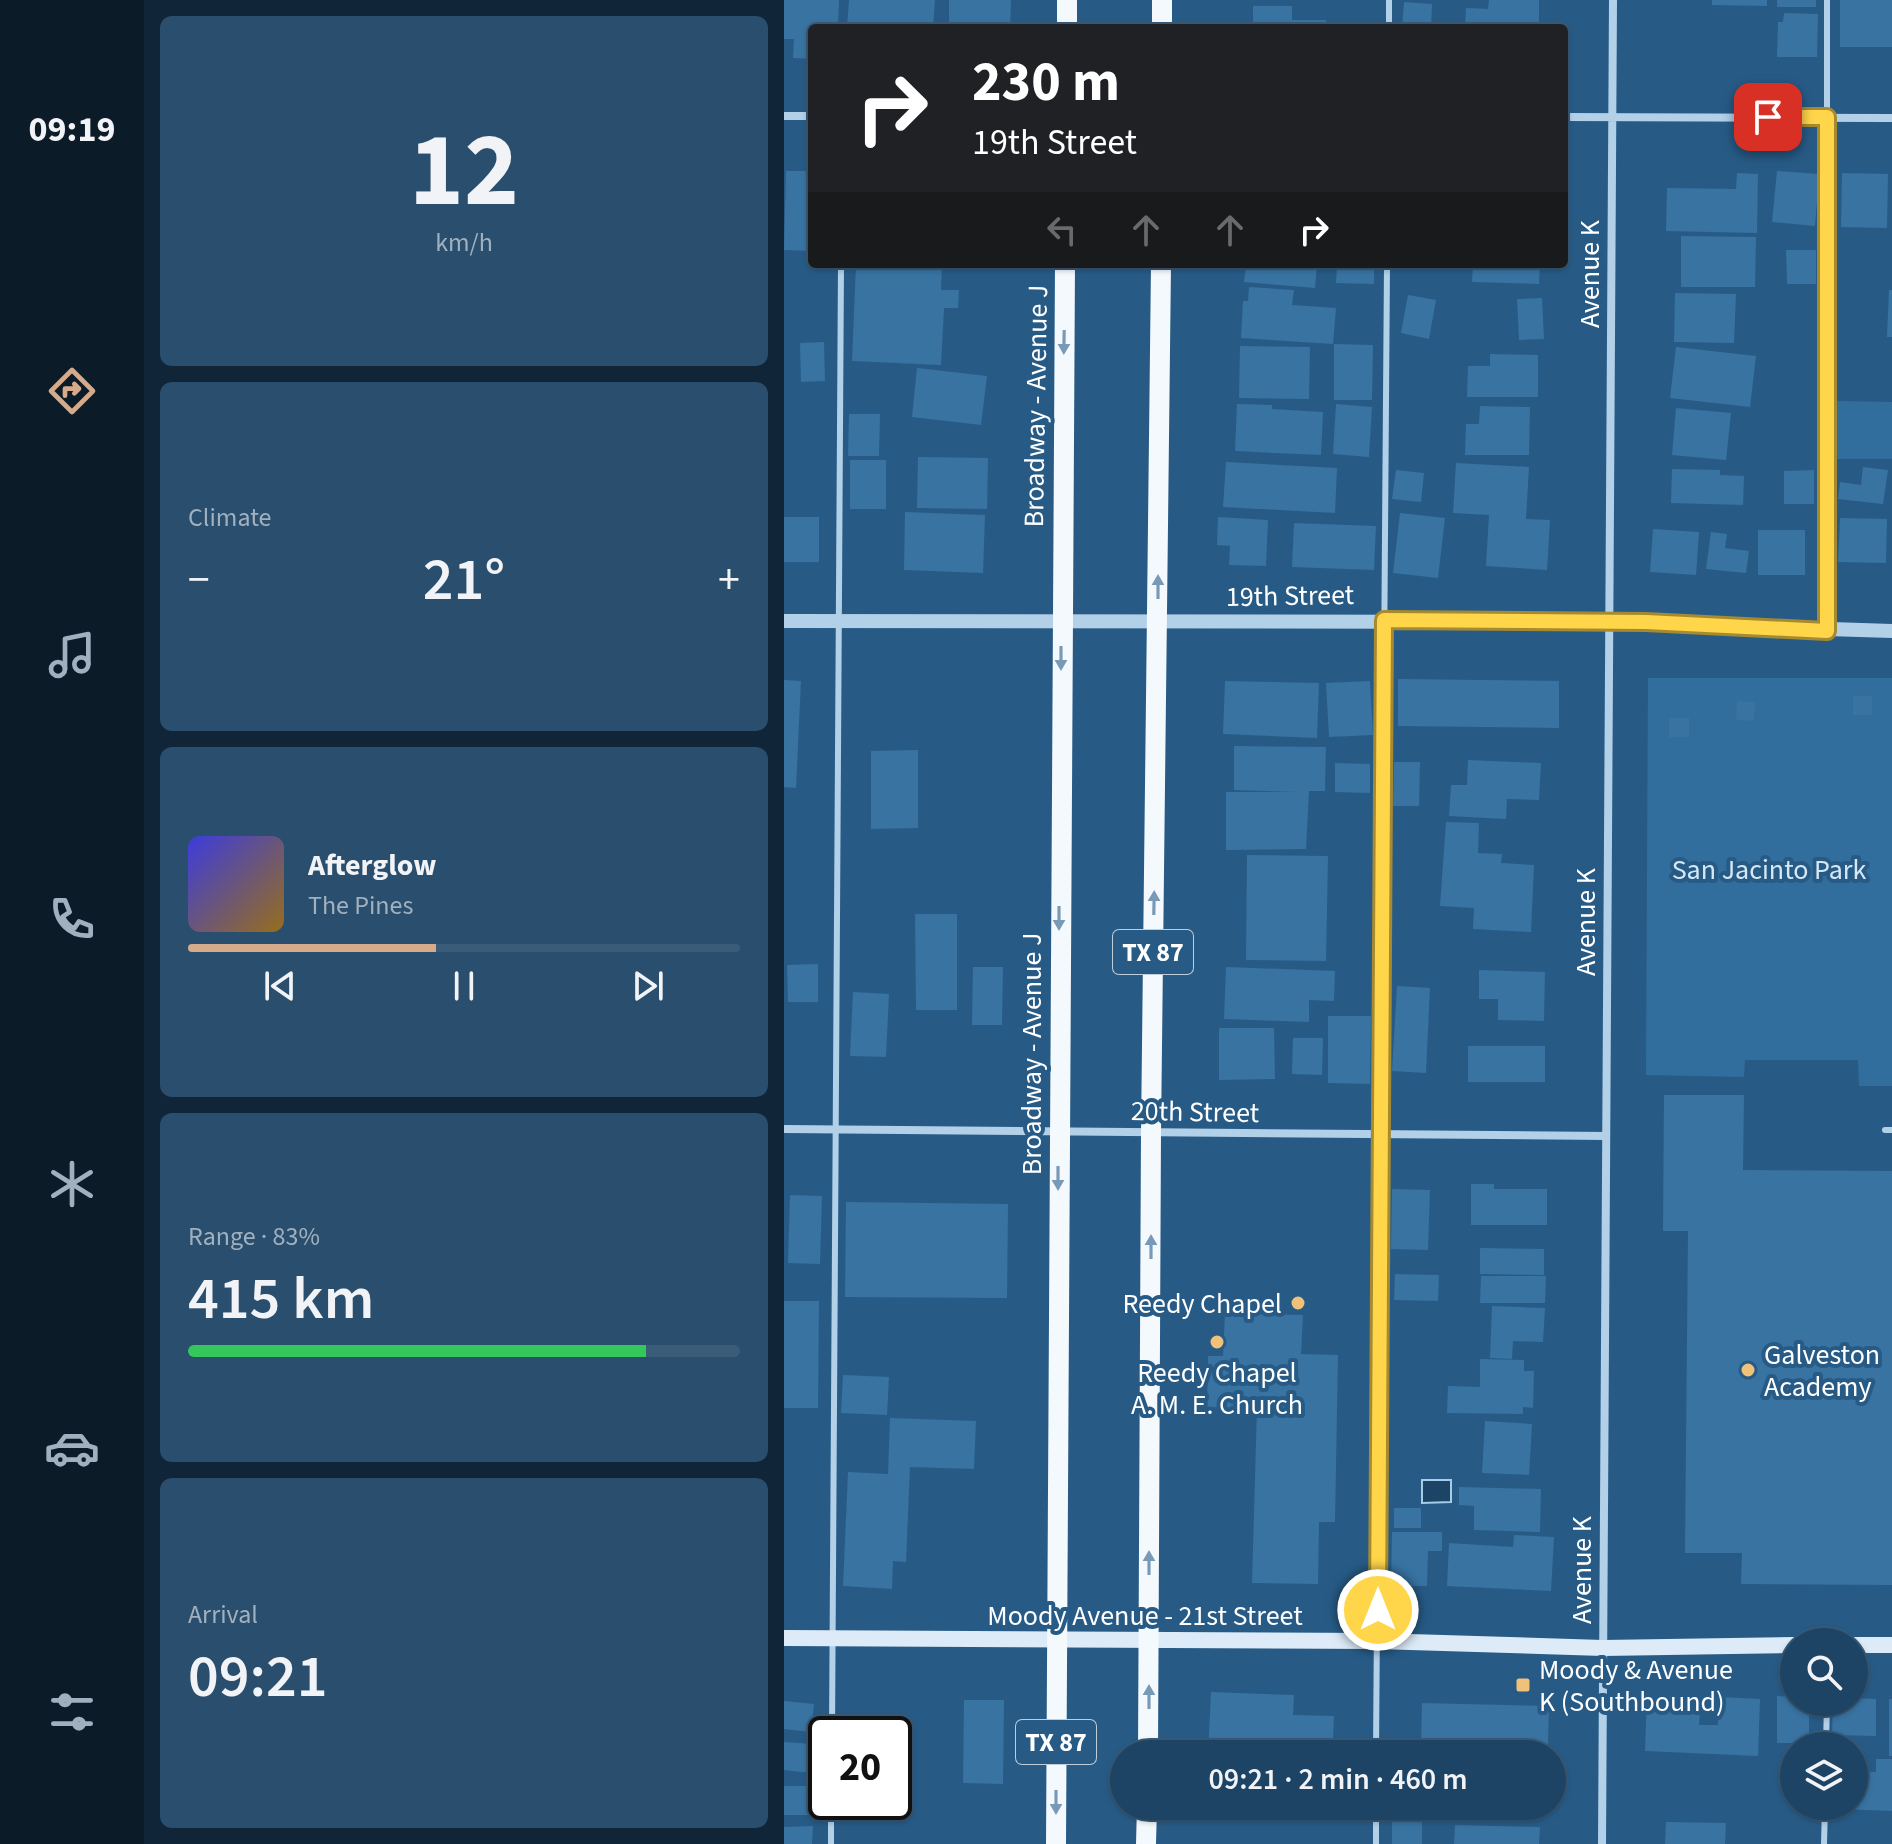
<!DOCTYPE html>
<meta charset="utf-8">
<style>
body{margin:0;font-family:"Source Sans 3",sans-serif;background:#2a4e6d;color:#f1f3f6;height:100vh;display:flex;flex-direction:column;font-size:30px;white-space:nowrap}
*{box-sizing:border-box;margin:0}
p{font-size:26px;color:#a0b0bf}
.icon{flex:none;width:44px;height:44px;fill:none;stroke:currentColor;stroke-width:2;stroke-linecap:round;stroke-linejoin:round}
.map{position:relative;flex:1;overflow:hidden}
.drawer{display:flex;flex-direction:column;gap:16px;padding:16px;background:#102537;width:640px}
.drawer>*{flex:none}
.guide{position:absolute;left:24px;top:24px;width:760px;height:244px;border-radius:8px;box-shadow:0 2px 6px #0004,0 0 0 2px #3b5c78;background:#202124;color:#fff;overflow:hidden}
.fabs{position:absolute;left:996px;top:1628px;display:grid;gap:16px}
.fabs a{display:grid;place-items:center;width:88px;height:88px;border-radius:50%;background:#1d4464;box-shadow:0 2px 6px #0004,0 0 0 2px #3b5c78;font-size:40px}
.speed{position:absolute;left:24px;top:1716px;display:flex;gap:16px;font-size:40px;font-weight:700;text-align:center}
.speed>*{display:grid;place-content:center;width:104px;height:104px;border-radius:50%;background:#1d4464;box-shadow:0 2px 6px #0004,0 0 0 2px #3b5c78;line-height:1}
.speed .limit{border:4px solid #111;border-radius:12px;background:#fff;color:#111}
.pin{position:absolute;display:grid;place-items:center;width:68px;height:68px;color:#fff;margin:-34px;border-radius:16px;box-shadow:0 4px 12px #0006}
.me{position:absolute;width:88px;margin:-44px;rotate:0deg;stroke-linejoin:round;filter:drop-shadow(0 0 6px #0008)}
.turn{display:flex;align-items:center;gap:28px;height:168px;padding:0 32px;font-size:36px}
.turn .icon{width:104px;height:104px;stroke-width:2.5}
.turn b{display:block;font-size:56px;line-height:68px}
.lanes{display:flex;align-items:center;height:76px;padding:0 32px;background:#0003;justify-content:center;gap:40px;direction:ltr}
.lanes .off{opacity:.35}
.big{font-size:60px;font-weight:600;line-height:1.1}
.drawer .card{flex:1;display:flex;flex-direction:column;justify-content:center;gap:12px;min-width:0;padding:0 28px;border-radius:12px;background:#2a4e6d}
.drawer .dial{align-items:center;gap:0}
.dial b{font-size:104px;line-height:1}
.song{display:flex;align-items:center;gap:24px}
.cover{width:96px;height:96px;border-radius:12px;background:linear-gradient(135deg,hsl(240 70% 55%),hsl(40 70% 35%))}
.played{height:8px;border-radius:4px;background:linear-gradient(90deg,#d6ab8b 45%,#3b5c78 45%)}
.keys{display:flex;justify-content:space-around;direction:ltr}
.heat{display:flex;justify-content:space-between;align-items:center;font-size:44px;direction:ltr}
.charge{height:12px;border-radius:6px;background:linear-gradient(90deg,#34c759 83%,#3b5c78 0)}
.trip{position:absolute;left:326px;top:1740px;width:456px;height:80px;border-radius:40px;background:#1d4464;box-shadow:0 2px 6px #0004,0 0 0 2px #3b5c78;font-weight:600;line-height:80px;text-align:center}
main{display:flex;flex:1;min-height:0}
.tab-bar{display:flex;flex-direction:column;width:144px;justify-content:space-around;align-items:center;background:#0c1b28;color:#a0b0bf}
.tab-bar .icon{width:56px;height:56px}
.tab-bar .active{color:#d6ab8b}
.tab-bar b{font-size:36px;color:#f1f3f6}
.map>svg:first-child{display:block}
</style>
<main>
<nav class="tab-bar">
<b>09:19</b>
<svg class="icon active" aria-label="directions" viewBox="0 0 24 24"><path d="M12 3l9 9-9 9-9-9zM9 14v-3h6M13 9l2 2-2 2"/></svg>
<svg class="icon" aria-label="music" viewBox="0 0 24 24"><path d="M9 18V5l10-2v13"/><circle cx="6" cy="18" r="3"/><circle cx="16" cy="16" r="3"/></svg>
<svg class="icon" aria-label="phone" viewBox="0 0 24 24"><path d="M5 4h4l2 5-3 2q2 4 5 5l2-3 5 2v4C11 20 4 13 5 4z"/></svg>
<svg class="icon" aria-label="climate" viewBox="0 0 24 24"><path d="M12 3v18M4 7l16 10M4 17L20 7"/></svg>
<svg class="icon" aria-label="car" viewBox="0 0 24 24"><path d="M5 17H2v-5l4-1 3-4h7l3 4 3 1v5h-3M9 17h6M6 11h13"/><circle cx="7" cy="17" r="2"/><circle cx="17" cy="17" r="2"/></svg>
<svg class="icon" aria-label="filters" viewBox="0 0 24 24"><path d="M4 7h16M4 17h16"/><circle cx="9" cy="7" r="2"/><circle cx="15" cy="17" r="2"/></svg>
</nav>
<section class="drawer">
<div class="card dial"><b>12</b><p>km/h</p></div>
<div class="card"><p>Climate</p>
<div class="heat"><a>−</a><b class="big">21°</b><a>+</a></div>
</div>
<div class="card">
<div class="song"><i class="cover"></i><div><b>Afterglow</b><p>The Pines</p></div></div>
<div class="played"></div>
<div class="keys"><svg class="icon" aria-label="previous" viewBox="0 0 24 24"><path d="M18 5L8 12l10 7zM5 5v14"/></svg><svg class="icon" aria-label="pause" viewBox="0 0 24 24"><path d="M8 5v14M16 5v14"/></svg><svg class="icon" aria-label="next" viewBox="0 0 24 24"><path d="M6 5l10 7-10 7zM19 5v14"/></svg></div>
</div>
<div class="card"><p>Range · 83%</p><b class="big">415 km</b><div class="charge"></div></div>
<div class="card"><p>Arrival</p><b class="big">09:21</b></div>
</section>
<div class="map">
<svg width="1108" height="1844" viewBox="0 0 1108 1844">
<rect width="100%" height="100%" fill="#275b86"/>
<!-- green -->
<path fill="#326e9d" d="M1053,401L1108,402V459H1053Z
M864,678H1108V1086H1075L1074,1060H961L960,1077L862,1075Z"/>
<!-- water -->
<path fill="#1c4466" stroke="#a7cce8" stroke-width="2" d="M638,1480H667V1502L638,1503Z"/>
<!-- building -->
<path fill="#3873a2" d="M0,0H55L54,28H28V59L9,58L10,39H0Z
M65,0H151L149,28H63Z
M165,0H227L226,28H165Z
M705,0H755V28H681L682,8L704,9Z
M928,0H983V6L928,5Z
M993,0H1032V7H993Z
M1056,0H1108V47H1056Z
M620,2L648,4L647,28H618Z
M469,6H508V20H542V28H469Z
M1000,13L1034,14L1033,57H993L994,22H999Z
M2,171H28V251L0,250Z
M993,171L1035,174L1031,226L988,222Z
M953,173L974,174L973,233L882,231L883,188L952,189Z
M1058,173L1104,174L1103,228L1057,227Z
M897,236L972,237L971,287H897Z
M1002,250H1032V284H1003Z
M72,264H158L157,290H175L174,308H160L157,365L68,361Z
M462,264H533L531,288L460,282Z
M553,264H590V284L552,283Z
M689,264H756L755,284L688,282Z
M465,287L510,290L508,305L552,308L549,344L457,338L459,301H464Z
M1105,290H1108V337H1103Z
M891,293L952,294L950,343L890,342Z
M624,295L652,300L645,339L617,333Z
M758,298L760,339L735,340L733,299Z
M40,342L41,381L17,382L16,343Z
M550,344L589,345L588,400H550Z
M456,346L526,347L525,399L455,398Z
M892,347L972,356L966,407L886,398Z
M706,354L754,355V397H683L684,366H706Z
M133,368L203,376L197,425L128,417Z
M453,404L488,405V409L539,412L537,455L451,451Z
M552,404L588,407L585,457L549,454Z
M696,406L746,407L745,455H681L682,424H695Z
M892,408L947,413L942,460L888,455Z
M65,414H96L95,456H64Z
M134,457L204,458L203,509L133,508Z
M66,460H102V509H66Z
M442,462L553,468L551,513L439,507Z
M672,463L745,467L742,519L766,520L763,570L702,566L705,515L669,513Z
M1079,467L1104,470L1099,504L1054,499L1056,482L1077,485Z
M888,469L936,470V475L960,476L959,505L887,503Z
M612,470L640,473L637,502L608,499Z
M1030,470V504H1000V471Z
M121,512L201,515L199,573L120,570Z
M616,513L661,518L654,578L609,573Z
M0,517H35V562H0Z
M434,517L484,520L482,566L445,565L446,546L433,545Z
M1056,518L1103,519L1102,563L1054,562Z
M510,523L592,526L590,570L508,567Z
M869,529L915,532L912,575L866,572Z
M974,530H1021V575H974Z
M927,532L943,534L941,548L965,551L962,573L922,569Z
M614,679L775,681V728L614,726Z
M0,680L17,681L12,788L0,787Z
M441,681L535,683L533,738L439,734Z
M586,681L589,735L545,737L542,683Z
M1069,696H1088V715H1069Z
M953,701L971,702L970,721L952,720Z
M885,718H905V737H885Z
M450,746L542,747L541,791H525L522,849L442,850V792H513L450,790Z
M134,750V828L87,829V751Z
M684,760L757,763L755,800L723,799L722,819L665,816L667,785H683Z
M610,762H636L635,806H609Z
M551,763L586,764V793L551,792Z
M662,822L695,823L694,853L718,854L717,863L750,865L747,932L689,929L690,908L656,906Z
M463,855L544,856L542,961L462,960Z
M131,914H173V1010H132Z
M34,964V1002H4L3,965Z
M189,967H219L218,1025H188Z
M442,967L551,971L550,1001L525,1000V1022L440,1019Z
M695,970L761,972L760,1021L714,1020V999H695Z
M613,986L646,988L642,1073L608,1071Z
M69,992L105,994L102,1057L66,1056Z
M544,1016H587L586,1084L544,1083Z
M435,1028H490L491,1079L435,1080Z
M509,1038H539L538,1075L508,1074Z
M684,1046H761V1082H684Z
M880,1095H960L959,1170L1108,1171V1585L957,1584L958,1553H901L904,1231H879Z
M687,1184H710V1189H763V1225H687Z
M608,1189L646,1190L644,1250L607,1249Z
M6,1195L38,1196L36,1264L4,1263Z
M62,1202L224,1204L223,1298L61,1297Z
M696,1248L760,1249V1275L696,1274Z
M611,1274L655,1275L654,1301L610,1300Z
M697,1276H762L761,1303H696Z
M0,1301H35L34,1408H0Z
M708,1306L761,1308L759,1342L729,1341L728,1359L706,1358Z
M441,1313L519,1315L517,1354L554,1355L551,1522H535L534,1584L468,1583L473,1408L423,1407L424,1356H439Z
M696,1359L740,1360V1371H750L749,1408L739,1407V1414L663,1413L664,1386L696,1387Z
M59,1375L105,1377L103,1415L57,1413Z
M106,1418L192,1421L190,1469L126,1467L122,1562L109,1561L108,1589L59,1586L64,1472L104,1474Z
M701,1421L748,1424L745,1475L698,1473Z
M675,1487L757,1489L756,1532L690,1530V1506L675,1505Z
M610,1508H637V1528H610Z
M608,1532H658V1551H644L643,1586H607Z
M730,1535L770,1537L767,1591L663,1586L665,1543L729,1547Z
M427,1692L510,1695L509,1715L550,1716L549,1739L511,1738V1754H424Z
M993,1696L1010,1697V1702H1025V1743H993Z
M863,1697L917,1700L915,1725H934L935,1697L976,1699L974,1756L861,1751Z
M1070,1698L1092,1699V1736L1048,1735L1049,1702H1070Z
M1105,1699H1108V1756H1105Z
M180,1700H220L219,1784L179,1783Z
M0,1701L30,1704L27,1732L0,1729Z
M638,1703L765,1706L764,1745L637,1743Z
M0,1742L30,1744L27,1773L0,1770Z
M1092,1759H1108V1811L1057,1809V1806H1070V1771L1092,1772Z
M0,1786H29V1815H0Z
M626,1806H757V1812L626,1809Z
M608,1813H638V1844H608Z
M882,1822L942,1823L941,1844H881Z
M671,1825L756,1827L755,1844H670Z
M29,1826L28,1844H0V1827Z"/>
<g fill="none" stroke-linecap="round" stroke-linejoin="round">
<!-- service -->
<path stroke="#b2d0e8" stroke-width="6" d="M1043,0V628
M605,28V0
M1101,1130H1108
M48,1734L57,264
M1042,1746L1043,1702
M592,1754L603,264
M47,1844V1802
M592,1844V1806
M1040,1844L1041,1806"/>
<!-- minor -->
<path stroke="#b2d0e8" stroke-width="8" d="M0,116H28
M780,117L1108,118
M0,1129L822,1136
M818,1844L829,0"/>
<!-- tertiary -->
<path stroke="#b2d0e8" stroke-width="14" d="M0,621L825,622L1108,631"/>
<!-- secondary -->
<path stroke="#dcebf7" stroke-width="16" d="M0,1638L593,1641L819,1648L1010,1645
M1070,1645H1108"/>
<!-- primary -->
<path stroke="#f4f9fe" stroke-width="20" d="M283,28V0
M378,28V0
M364,1754L367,1132L377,264
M272,1844L281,264
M362,1844L363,1806"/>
</g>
<!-- one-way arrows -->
<defs><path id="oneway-solid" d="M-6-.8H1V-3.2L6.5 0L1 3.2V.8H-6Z" transform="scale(2)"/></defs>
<g fill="#799ab6">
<use href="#oneway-solid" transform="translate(280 342) rotate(91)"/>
<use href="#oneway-solid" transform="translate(374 587) rotate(-90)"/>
<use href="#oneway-solid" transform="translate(277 658) rotate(90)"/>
<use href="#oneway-solid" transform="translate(370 903) rotate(-89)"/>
<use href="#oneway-solid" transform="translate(275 918) rotate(90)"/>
<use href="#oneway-solid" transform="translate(274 1178) rotate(90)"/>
<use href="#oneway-solid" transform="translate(367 1247) rotate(-90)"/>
<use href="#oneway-solid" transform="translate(365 1563) rotate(-90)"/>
<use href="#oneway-solid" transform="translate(365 1697) rotate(-90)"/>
<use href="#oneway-solid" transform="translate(272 1802) rotate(90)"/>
</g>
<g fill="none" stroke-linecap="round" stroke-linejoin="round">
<defs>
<path id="route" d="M594,1610L600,620L862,622L1043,631V117H984"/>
</defs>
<!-- route casing -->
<use href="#route" stroke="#a68a30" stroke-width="20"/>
<!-- route -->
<use href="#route" stroke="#ffd54a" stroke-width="14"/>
</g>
<!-- markers -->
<g fill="#f0c178" stroke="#275b86" stroke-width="3">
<circle cx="514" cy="1303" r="8"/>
<circle cx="433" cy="1342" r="8"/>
<circle cx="964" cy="1370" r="8"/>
<rect x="731" y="1677" width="16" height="16" rx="4"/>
</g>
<g text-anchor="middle" stroke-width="8" stroke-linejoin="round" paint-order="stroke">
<!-- shield labels -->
<g fill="#275b86" stroke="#becedb" stroke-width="2">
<rect x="329" y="930" width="80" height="44" rx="6"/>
<rect x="232" y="1720" width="80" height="44" rx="6"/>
</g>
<g font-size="26" font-weight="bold" fill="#fff">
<text x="369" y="961">TX 87</text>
<text x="272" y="1751">TX 87</text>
</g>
<!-- street labels -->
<g font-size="28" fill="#fff" stroke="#275b86">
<text transform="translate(805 274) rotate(-90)" y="10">Avenue K</text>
<text transform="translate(251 406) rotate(-89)" y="10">Broadway - Avenue J</text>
<text transform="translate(506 595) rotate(-1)" y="10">19th Street</text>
<text transform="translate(801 922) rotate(-90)" y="10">Avenue K</text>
<text transform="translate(247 1054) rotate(-90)" y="10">Broadway - Avenue J</text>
<text transform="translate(411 1111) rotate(1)" y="10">20th Street</text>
<text transform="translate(797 1570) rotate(-90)" y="10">Avenue K</text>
<text x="361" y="1625">Moody Avenue - 21st Street</text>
</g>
<!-- park labels -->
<g font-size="28" fill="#d6e8f6" stroke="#275b86">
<text x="985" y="879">San Jacinto Park</text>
</g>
<!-- poi labels -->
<g font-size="28" fill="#fff" stroke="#275b86" text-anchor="start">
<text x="498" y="1313" text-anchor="end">Reedy Chapel</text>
<text x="980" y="1364">Galveston<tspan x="980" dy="32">Academy</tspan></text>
<text x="433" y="1382" text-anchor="middle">Reedy Chapel<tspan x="433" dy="32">A. M. E. Church</tspan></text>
<text x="755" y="1679">Moody &amp; Avenue<tspan x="755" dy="32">K (Southbound)</tspan></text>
</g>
</g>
</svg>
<div class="fabs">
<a><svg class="icon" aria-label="search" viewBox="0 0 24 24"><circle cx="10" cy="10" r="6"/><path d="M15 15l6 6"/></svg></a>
<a><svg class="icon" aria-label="layers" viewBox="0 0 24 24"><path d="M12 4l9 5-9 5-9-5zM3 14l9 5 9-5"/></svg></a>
</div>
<div class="speed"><div class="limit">20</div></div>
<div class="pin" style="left:984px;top:117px;background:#d93025"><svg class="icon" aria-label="arrive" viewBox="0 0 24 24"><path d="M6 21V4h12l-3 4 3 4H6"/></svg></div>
<svg class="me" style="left:594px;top:1610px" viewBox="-20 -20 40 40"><circle r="17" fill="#ffd54a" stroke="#fff" stroke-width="3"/><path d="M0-11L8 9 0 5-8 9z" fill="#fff"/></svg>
<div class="trip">09:21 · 2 min · 460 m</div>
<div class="guide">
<div class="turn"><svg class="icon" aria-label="right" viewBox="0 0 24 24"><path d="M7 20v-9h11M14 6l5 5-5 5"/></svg><div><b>230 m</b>19th Street</div></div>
<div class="lanes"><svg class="icon off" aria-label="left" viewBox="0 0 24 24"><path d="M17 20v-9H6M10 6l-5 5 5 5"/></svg><svg class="icon off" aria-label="ahead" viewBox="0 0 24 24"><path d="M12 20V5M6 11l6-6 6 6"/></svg><svg class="icon off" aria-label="ahead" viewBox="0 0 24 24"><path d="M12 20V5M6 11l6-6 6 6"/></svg><svg class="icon" aria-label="right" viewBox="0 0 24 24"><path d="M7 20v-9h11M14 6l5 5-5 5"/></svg></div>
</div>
</div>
</main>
